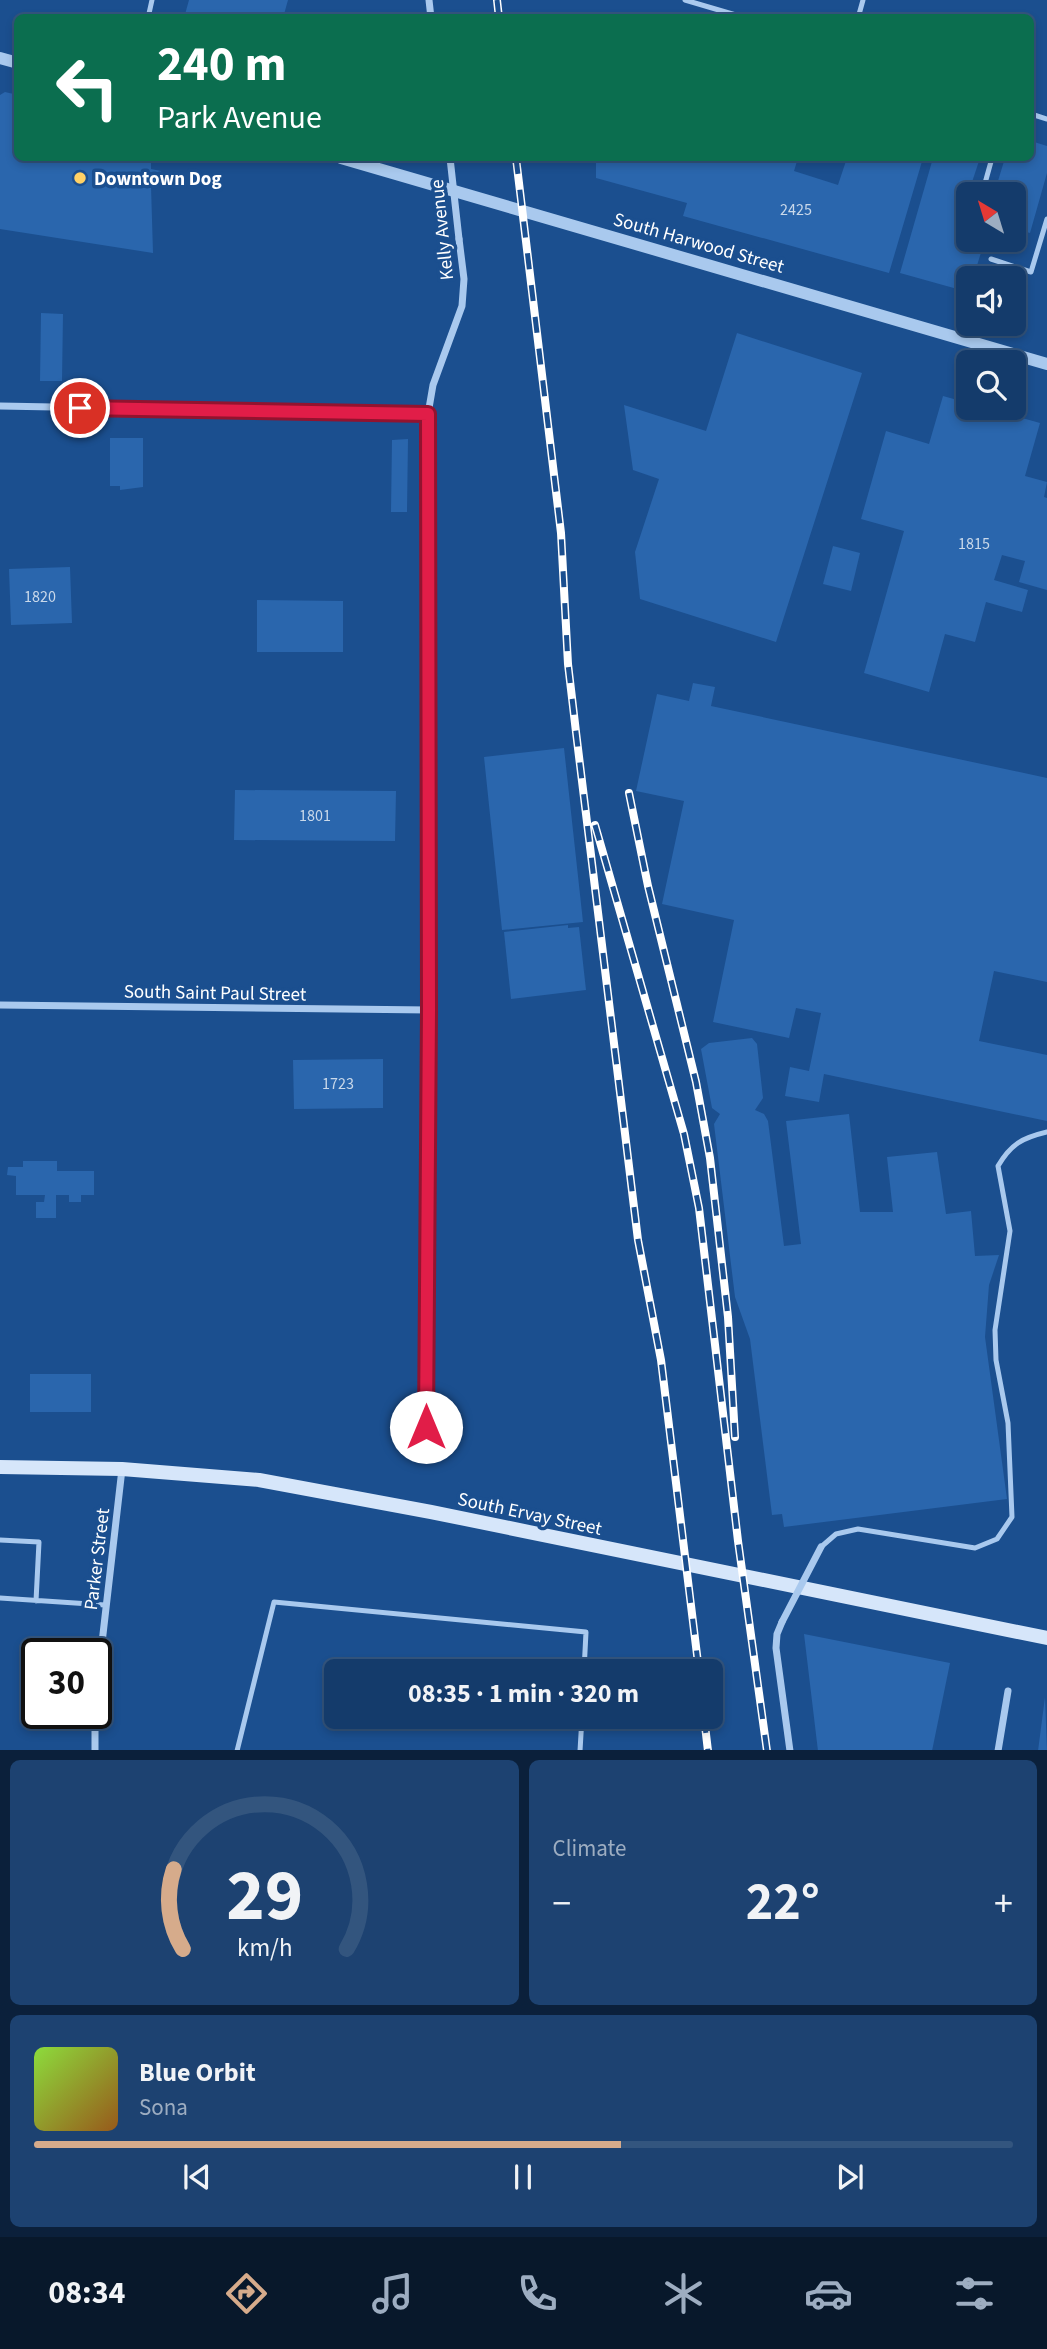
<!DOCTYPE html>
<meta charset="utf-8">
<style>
body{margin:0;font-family:"Source Sans 3",sans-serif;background:#1d4271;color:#f1f3f6;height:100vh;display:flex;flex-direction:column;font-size:26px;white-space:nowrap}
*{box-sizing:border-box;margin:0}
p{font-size:23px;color:#9dadc1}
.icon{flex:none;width:38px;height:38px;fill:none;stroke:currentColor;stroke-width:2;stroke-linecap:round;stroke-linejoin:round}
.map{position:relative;height:1750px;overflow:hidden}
.panel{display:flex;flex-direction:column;gap:10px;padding:10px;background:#0b203b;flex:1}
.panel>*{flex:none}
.top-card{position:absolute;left:14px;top:14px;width:1020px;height:147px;border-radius:10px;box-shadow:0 4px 10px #0003,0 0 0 2px #33557e;background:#0b6e4f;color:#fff;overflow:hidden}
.needle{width:46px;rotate:322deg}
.tools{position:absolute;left:956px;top:182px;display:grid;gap:14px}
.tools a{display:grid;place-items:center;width:70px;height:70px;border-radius:10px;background:#143b6b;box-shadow:0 4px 10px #0003,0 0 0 2px #33557e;font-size:35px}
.speed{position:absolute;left:21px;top:1638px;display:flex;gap:14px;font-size:35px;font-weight:700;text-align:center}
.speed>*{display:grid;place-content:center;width:91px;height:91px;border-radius:50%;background:#143b6b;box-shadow:0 4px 10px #0003,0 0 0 2px #33557e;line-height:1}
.speed .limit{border:4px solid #111;border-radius:10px;background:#fff;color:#111}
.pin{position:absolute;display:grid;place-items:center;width:60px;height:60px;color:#fff;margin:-30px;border:4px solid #fff;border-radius:50%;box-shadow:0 2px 7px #0007}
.me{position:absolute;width:77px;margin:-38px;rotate:0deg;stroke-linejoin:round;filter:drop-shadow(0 0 5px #0008)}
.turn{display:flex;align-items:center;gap:24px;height:147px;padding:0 28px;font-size:32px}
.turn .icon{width:91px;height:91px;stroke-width:2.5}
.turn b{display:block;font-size:49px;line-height:60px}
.big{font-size:52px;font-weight:700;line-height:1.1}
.panel .widget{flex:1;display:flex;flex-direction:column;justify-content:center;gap:10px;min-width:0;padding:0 24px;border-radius:10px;background:#1d4271}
.panel .dial{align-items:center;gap:0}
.dial svg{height:182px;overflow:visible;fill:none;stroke:#33557e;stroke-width:7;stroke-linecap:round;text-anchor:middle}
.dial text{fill:#f1f3f6;stroke:none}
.song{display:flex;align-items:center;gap:21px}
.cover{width:84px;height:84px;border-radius:10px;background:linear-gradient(135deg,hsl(90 70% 55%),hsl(30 70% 35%))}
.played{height:7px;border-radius:4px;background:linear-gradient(90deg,#d6ab8b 60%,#33557e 60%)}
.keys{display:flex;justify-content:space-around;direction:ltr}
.heat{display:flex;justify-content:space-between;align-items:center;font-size:38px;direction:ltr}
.panel .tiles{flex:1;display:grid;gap:10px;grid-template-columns:1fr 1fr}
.widget:last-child{grid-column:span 2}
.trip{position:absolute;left:324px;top:1659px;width:399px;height:70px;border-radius:10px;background:#143b6b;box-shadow:0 4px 10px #0003,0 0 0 2px #33557e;font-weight:700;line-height:70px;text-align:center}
.menu{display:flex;height:112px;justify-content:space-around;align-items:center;background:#08182b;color:#9dadc1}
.menu .icon{width:49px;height:49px}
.menu .active{color:#d6ab8b}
.menu b{font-size:32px;color:#f1f3f6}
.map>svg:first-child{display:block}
</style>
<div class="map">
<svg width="1047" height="1751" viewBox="0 0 1047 1751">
<rect width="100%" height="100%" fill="#1b4f8f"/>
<!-- building -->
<path fill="#2a66ad" d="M189,0H288L283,18H184Z
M5,92L18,95V158H151V169L161,171L159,187L151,186L153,253L0,229V95Z
M1031,141L1047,146V173L1030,233L1013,228V194H994L1005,158H1031Z
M596,158H798L794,171L838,185L847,158H923L889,273L683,216L687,203L596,178Z
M933,158H980L968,194L964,211L968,212V240H985L973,278H968V292L900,273Z
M41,313L63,314L62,381H40Z
M737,333L862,373L776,642L640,599L635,552L659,479L633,470L624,405L706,431Z
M943,396L968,403V408H986L1040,423L1025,476L1047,482L1044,497L1047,498V590L1019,582L1025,561L1002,555L994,580L1028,590L1022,612L986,602L975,642L945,634L929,692L864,673L904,531L861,519L886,431L929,444Z
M110,438H143V487L120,490V486H110Z
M408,439L407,512H391L392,440Z
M833,546L860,553L851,591L823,584Z
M70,567L72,623L11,625L9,569Z
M257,600L343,601V652H257Z
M693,683L715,687L711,706L1047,778V982L994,971L979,1041L1047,1055V1121L824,1074L819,1102L785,1096L790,1067L809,1071L821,1013L796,1008L789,1038L713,1022L734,920L662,904L684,801L636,791L657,694L689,701Z
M564,748L583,922L502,930L484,757Z
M235,790L396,791L395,841L234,840Z
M568,925V928L579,927L586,990L511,999L504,932Z
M752,1038L757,1044L763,1098L755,1110L764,1114L768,1121L784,1246L801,1244L786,1121L849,1114L860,1212H893L887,1157L937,1152L946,1214L971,1211L975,1256L999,1255L989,1285L985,1337L1007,1499L784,1527L782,1514L772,1515L750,1339L735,1297L714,1124L720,1114L712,1108L701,1049L709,1043Z
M383,1059V1108L294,1109L293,1060Z
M23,1161H57V1171H94V1195H81V1202H69V1195H56V1218H36V1202H44L45,1195H16V1176L7,1175L8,1167H23Z
M30,1374H91V1412H30Z
M804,1634L950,1663L932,1751H818Z
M1045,1697L1047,1751H1038Z"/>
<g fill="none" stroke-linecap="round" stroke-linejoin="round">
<!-- service -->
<path stroke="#a9c9ee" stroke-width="5" d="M685,0L746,18
M148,18L152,0
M858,18L863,0
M1031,114L1047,119
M982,194L992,158
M991,259L1031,272L1047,219
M0,1540L39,1542L36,1601
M821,1547L836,1534L858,1529L975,1548L997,1539L1012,1517L1008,1423L996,1360L995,1330L1010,1231L998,1166C1011,1144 1022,1138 1047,1132
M0,1598L105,1605
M237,1751L274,1602L586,1632L584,1671
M580,1751L582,1717"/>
<!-- minor -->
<path stroke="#a9c9ee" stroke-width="7" d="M429,0L431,18
M0,406L428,414
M0,1005L429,1010
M426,1427L429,1010L428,414L433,385L462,306L464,279L459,239
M782,1622L777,1634L776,1648L790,1751
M96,1695L122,1469
M95,1751V1713
M998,1751L1008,1691"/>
<!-- tertiary -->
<path stroke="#a9c9ee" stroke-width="12" d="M0,58L18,63
M341,158L1047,364"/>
<!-- secondary -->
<path stroke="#d6e6fa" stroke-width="14" d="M0,1467L122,1469L259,1480L431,1512L1047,1638"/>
<defs>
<path id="rail" d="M497,0L499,18
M516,158L561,533L568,664L576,732L638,1240L661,1360L699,1671
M629,793L648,886L696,1082L710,1158L728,1317L735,1437
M595,825L684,1134L699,1208L738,1541L767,1751
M704,1717L708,1751"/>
</defs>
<!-- rail casing -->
<use href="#rail" stroke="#fff" stroke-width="8"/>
<!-- rail -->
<use href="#rail" stroke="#1b4f8f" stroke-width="5" stroke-dasharray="16" stroke-linecap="butt"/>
<!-- minor-bridge -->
<path stroke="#a9c9ee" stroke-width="7" d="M450,158L459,239
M782,1622L821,1547"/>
</g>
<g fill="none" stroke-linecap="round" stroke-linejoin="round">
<defs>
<path id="route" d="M80,408L428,414L429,1010L426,1427"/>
</defs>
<!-- route casing -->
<use href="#route" stroke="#92132f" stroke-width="18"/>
<!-- route -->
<use href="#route" stroke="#e11d48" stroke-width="12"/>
</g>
<!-- markers -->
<circle fill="#ffd166" stroke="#1b4f8f" stroke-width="2.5" cx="80" cy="178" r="7"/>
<g text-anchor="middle" stroke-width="7" stroke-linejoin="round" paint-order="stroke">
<!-- number labels -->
<g font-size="16" fill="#cad9ea">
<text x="796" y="215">2425</text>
<text x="974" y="549">1815</text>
<text x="40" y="602">1820</text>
<text x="315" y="821">1801</text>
<text x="338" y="1089">1723</text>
</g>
<!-- poi labels -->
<g font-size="19" font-weight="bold" fill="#fff" stroke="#1b4f8f" text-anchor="start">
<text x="94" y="185">Downtown Dog</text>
</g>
<!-- street labels -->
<g font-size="19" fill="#fff" stroke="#1b4f8f">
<text transform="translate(441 230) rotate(-96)" y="7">Kelly Avenue</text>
<text transform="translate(699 242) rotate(16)" y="7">South Harwood Street</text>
<text transform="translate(215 992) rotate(1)" y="7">South Saint Paul Street</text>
<text transform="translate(530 1513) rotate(12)" y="7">South Ervay Street</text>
<text transform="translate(96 1559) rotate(-83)" y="7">Parker Street</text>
</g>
</g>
</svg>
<div class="tools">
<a><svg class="needle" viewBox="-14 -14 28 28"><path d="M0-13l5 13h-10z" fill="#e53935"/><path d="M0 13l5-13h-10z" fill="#9dadc1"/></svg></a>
<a><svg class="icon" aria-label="sound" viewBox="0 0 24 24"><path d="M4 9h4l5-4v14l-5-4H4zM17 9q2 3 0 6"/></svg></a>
<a><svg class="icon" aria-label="search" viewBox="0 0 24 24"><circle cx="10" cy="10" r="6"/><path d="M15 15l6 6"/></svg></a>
</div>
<div class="speed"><div class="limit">30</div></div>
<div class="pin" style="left:80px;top:408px;background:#d93025"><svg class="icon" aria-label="arrive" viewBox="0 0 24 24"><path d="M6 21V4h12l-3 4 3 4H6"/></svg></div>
<svg class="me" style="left:426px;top:1427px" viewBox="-20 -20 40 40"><circle r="19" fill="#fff"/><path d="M0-13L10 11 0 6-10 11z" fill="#e11d48"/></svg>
<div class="trip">08:35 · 1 min · 320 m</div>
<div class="top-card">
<div class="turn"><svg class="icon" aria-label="left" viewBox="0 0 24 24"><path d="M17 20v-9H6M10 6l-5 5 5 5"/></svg><div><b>240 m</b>Park Avenue</div></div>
</div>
</div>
<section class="panel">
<div class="tiles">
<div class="widget dial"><svg viewBox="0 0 100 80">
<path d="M14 69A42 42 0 1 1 86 69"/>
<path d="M14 69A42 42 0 0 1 10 34" stroke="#d6ab8b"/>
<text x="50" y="56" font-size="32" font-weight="700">29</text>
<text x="50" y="72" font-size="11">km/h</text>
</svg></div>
<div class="widget"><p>Climate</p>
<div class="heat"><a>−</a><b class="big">22°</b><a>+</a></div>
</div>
<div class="widget">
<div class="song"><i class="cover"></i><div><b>Blue Orbit</b><p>Sona</p></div></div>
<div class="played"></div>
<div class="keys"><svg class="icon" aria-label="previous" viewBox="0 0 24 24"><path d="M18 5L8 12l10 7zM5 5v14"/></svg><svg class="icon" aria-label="pause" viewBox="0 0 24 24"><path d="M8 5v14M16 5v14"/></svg><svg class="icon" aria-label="next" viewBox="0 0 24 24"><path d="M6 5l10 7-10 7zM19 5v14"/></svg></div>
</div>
</div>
</section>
<nav class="menu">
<b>08:34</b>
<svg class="icon active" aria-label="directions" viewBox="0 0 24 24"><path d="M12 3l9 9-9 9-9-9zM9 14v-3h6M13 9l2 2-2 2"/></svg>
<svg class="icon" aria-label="music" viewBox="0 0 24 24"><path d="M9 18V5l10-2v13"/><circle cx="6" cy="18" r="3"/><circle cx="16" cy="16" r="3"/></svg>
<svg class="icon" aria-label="phone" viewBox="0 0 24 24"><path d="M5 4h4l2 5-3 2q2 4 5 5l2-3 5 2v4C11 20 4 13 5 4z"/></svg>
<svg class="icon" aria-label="climate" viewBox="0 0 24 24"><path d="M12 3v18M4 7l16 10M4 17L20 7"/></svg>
<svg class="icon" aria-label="car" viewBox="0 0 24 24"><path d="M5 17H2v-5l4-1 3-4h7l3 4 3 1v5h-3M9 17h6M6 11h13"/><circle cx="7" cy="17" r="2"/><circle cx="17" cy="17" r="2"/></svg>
<svg class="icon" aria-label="filters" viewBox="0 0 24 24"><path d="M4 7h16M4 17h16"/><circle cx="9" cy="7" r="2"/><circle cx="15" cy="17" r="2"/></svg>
</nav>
